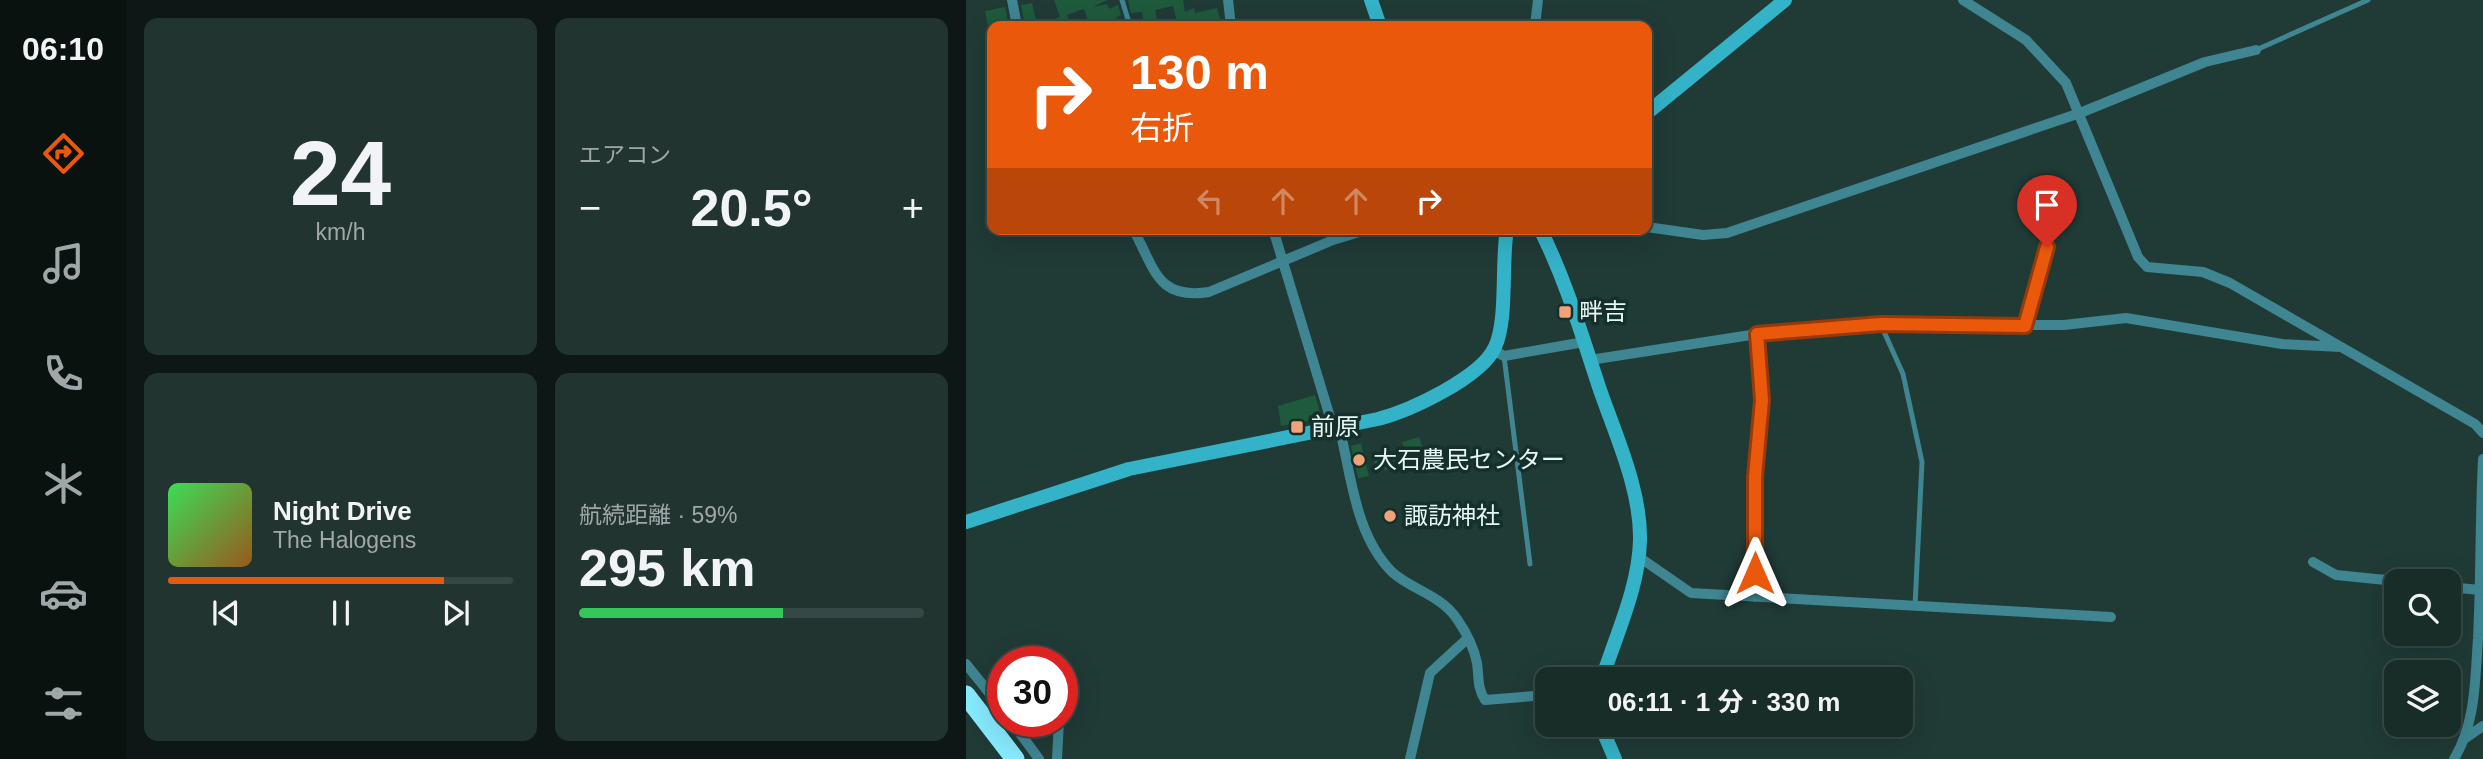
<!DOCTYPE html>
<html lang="ja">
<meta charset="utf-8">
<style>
body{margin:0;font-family:Arial,"Noto Sans JP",sans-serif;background:#213430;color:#f1f3f6;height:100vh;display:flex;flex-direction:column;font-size:26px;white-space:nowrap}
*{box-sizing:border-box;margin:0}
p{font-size:23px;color:#9fa7a8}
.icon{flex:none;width:38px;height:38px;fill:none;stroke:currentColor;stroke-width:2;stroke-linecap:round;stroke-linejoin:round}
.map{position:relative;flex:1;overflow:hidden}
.sheet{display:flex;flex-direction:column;gap:18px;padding:18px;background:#0d1816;width:840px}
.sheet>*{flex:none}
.top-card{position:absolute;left:21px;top:21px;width:665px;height:214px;border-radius:14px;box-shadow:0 7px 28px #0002,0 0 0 2px #364845;background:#ea580c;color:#fff;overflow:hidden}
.buttons{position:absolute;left:1418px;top:569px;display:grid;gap:14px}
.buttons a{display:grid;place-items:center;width:77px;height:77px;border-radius:14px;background:#182c28;box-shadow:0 7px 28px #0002,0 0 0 2px #364845;font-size:35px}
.speed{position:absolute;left:21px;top:646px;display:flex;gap:14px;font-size:35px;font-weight:700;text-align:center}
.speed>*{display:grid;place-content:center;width:91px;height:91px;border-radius:50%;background:#182c28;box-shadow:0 7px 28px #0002,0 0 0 2px #364845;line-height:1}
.speed .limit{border:10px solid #d22;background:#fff;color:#111}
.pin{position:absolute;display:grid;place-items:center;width:60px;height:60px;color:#fff;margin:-72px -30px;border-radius:50% 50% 50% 0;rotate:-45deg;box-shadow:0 0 7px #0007}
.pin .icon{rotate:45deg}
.me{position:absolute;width:77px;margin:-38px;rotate:0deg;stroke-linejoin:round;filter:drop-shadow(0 0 5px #0008)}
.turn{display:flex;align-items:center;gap:24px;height:147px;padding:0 28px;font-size:32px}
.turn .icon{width:91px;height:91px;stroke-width:2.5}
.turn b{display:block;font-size:49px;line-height:60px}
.lanes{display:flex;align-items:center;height:66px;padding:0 28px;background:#0003;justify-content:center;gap:35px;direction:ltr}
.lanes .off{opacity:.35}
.big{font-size:52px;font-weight:700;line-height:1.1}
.sheet .widget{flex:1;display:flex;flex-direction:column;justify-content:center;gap:10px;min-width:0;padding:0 24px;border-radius:14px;background:#213430}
.sheet .dial{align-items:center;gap:0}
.dial b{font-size:91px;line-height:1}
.song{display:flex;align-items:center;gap:21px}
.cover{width:84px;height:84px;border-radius:10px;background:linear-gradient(135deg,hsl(130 70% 55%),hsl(30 70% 35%))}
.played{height:7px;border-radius:4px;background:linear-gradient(90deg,#ea580c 80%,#364845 80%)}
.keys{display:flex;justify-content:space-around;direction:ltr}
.heat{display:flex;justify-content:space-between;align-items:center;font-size:38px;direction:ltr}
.charge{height:10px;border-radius:5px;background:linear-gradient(90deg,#34c759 59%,#364845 0)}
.sheet .tiles{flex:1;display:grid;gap:18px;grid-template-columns:repeat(2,1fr)}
.trip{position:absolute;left:569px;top:667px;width:378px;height:70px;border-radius:14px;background:#182c28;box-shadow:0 7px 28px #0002,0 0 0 2px #364845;font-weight:700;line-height:70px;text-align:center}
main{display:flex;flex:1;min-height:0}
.tab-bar{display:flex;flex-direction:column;width:126px;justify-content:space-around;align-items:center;background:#0a1210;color:#9fa7a8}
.tab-bar .icon{width:49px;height:49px}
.tab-bar .current{color:#ea580c}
.tab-bar b{font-size:32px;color:#f1f3f6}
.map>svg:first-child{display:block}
</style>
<main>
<nav class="tab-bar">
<b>06:10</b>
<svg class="icon current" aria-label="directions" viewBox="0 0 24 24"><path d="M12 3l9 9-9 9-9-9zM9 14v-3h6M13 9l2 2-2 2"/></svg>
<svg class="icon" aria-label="music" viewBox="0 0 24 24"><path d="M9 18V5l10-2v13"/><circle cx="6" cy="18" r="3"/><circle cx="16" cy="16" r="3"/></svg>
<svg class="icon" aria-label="phone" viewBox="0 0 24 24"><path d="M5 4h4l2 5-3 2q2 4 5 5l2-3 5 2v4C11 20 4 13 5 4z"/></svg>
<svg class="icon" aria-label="climate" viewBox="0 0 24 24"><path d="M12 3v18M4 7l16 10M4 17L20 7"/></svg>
<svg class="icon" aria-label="car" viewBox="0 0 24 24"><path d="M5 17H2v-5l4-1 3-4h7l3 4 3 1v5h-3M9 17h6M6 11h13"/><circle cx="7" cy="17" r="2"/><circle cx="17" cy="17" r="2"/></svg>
<svg class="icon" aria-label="filters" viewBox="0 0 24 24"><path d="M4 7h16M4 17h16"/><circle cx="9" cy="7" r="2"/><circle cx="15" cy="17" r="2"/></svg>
</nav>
<section class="sheet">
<div class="tiles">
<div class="widget dial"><b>24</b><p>km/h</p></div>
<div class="widget"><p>エアコン</p>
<div class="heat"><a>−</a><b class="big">20.5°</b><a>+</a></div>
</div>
<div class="widget">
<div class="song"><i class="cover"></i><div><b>Night Drive</b><p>The Halogens</p></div></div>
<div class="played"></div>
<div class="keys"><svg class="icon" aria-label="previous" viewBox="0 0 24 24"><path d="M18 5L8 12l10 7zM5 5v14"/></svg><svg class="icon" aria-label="pause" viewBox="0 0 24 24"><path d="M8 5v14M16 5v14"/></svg><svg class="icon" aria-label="next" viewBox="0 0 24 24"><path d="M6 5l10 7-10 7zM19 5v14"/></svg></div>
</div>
<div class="widget"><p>航続距離 · 59%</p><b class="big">295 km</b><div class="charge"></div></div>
</div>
</section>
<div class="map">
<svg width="1517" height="759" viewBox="0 0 1517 759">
<rect width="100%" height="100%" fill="#203a36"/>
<!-- building -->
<path fill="#1e5a3b" d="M88,0H141L127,7L141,4L143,9L152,5L155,15L150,18L153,26H124L118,9L101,15L105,26H59L55,5L66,3L71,25L94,17Z
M162,0H217L219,12L228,8L229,13L251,8L255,22L212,26L207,6L189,10L191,19L178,22L176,12L165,13Z
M39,7L43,26H22L19,11Z
M349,395L356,418L315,426L312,406Z
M453,437L458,452L428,461L430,466L419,471L417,465L410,467L408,461L438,448L436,442Z
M395,443L403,476L392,478L385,446Z"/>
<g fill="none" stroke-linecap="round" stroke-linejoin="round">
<!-- lane -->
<path stroke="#3f8592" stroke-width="5" d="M156,0L164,26
M1290,50L1402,0
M915,325L937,374L956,462L949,606
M1059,326L1081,247
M538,356L564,564"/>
<!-- street -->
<path stroke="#3f8592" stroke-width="10" d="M46,0L51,26
M262,0L265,26
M997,0L1060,40L1100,83L1172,257L1181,267L1237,272L1264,283L1509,424L1517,433
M569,26L572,0
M681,227L737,235L761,233L1114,113L1239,62L1290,50
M167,229C189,268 190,300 243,292L367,240L403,229
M307,229L367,427
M527,350L538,356L618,342
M624,360L791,334L887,325H1098L1160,318L1316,344L1375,347
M373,426C385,474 389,535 426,572C446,590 475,595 491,619C500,632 508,648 511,663C513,676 511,688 519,700L581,695
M673,557L725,593L1145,617
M1347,562L1370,575L1430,581
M1482,587L1514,590
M789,597V476L796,400L791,334
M0,664L37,710
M45,721L73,759
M1498,739L1517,726
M91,759L93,721
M444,759L464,673L502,638
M1488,759C1510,723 1509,679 1512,638C1515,578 1514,518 1517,459"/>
<!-- secondary -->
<path stroke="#34b2c7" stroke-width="14" d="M405,0L414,26
M681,113L819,0
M574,229C600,280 616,336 634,390C650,436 675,490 674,540C673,587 650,635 636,679
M0,522L163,469L412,419C443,411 515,378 529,347C542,319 535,263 541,229
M634,724L649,759"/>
<!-- highway -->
<path stroke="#87eafd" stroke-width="19" d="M0,695L49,759"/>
</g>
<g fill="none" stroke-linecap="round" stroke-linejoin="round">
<defs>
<path id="route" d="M789,573V477L796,400L791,334L915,324L1059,326L1081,247"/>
</defs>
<!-- route casing -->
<use href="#route" stroke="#983908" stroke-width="18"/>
<!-- route -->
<use href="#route" stroke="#ea580c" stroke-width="12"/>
</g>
<!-- markers -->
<g fill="#f0a279" stroke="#152f2c" stroke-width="2.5">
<rect x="592" y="305" width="14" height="14" rx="3.5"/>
<rect x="324" y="420" width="14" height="14" rx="3.5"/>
<circle cx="393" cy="460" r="7"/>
<circle cx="424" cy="516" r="7"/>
</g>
<g text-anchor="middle" stroke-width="7" stroke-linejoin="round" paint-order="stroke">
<!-- poi labels -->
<g font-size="24" fill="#e6f6f3" stroke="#152f2c" text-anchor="start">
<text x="613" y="320">畔吉</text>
<text x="345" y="435">前原</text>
<text x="407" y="468">大石農民センター</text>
<text x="438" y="524">諏訪神社</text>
</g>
</g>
</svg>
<div class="buttons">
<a><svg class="icon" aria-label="search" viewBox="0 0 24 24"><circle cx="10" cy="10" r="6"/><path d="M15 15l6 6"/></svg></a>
<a><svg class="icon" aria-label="layers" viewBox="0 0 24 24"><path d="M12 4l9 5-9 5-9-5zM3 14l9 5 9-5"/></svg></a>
</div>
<div class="speed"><div class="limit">30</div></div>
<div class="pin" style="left:1081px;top:247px;background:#d93025"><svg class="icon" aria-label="arrive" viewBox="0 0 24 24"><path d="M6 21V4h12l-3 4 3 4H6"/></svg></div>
<svg class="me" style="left:789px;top:573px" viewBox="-20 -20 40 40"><path d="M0-17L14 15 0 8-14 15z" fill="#ea580c" stroke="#fff" stroke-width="4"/></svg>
<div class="trip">06:11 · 1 分 · 330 m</div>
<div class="top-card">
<div class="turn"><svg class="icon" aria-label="right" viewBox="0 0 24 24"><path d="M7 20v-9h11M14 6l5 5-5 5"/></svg><div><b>130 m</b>右折</div></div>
<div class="lanes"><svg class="icon off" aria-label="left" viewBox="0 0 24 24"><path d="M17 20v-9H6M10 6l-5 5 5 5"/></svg><svg class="icon off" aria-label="ahead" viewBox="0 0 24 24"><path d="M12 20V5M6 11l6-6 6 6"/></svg><svg class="icon off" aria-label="ahead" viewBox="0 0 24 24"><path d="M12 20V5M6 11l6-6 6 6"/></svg><svg class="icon" aria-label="right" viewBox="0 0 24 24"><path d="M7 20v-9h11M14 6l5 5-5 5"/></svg></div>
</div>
</div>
</main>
